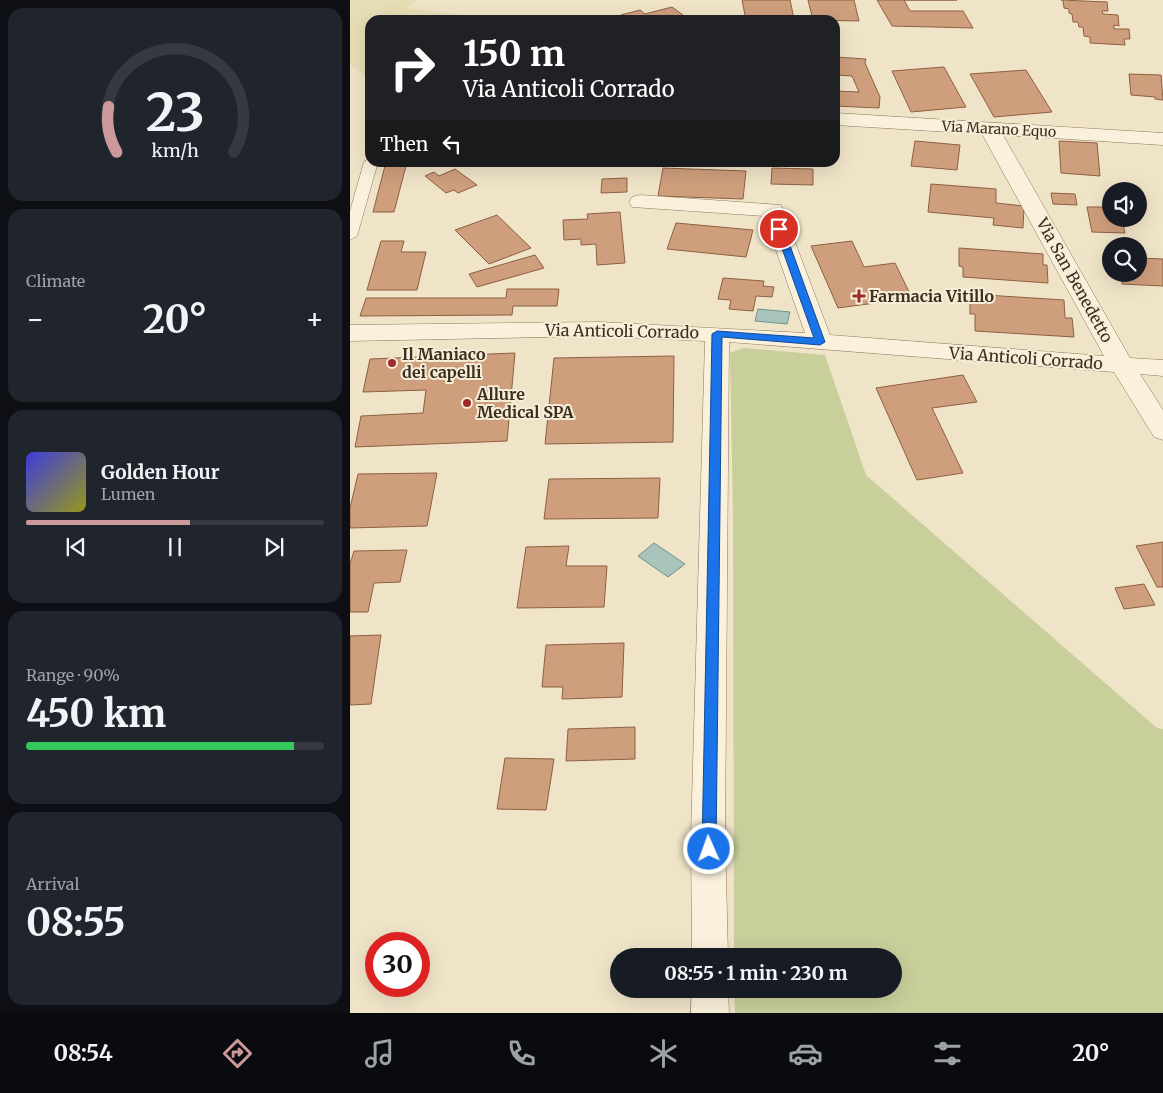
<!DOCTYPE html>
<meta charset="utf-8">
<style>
body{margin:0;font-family:Merriweather,serif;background:#20242c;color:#f1f3f6;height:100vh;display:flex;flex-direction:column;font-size:19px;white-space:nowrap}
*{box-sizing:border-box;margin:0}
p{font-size:16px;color:#9ea1a6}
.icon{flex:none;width:28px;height:28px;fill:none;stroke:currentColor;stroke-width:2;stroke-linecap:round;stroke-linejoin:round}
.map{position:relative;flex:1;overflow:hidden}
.side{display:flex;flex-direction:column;gap:8px;padding:8px;background:#0d0f14;width:350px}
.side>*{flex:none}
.hud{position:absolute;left:15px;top:15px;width:475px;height:152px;border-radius:15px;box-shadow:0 5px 20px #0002;background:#202124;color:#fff;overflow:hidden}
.buttons{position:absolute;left:752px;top:182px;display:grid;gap:10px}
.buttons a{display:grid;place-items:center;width:45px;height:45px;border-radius:50%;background:#171b24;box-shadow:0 5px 20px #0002;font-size:25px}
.speed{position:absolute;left:15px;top:932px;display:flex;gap:10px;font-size:25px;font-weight:700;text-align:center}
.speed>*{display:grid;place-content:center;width:65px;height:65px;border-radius:50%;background:#171b24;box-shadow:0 5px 20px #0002;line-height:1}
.speed .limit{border:8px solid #d22;background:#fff;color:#111}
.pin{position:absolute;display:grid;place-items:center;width:42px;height:42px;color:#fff;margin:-21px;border:2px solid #fff;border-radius:50%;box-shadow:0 1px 5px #0007}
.me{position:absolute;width:55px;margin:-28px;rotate:358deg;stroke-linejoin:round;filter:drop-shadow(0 0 4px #0008)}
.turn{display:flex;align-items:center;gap:18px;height:105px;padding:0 15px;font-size:22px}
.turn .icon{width:65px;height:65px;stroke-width:2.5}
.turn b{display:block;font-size:35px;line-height:42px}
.then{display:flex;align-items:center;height:48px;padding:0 15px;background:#0003;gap:10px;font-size:19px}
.big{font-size:38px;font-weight:700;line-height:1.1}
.side .widget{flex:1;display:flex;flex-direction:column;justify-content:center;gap:8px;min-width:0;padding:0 18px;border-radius:15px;background:#20242c}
.side .dial{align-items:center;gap:0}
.dial svg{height:130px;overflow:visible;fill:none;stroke:#363941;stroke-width:7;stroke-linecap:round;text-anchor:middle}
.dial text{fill:#f1f3f6;stroke:none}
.song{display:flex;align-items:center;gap:15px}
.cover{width:60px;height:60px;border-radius:8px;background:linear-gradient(135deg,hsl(240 70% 55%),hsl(60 70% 35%))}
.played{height:5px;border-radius:2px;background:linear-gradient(90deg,#cc999b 55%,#363941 55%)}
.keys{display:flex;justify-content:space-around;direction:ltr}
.heat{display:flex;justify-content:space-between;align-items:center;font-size:28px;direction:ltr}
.charge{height:8px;border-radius:4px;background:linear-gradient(90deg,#34c759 90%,#363941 0)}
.trip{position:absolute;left:260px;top:948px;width:292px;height:50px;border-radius:25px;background:#171b24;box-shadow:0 5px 20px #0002;font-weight:700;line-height:50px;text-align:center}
.dock{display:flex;height:80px;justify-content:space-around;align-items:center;background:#090b0e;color:#9ea1a6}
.dock .icon{width:35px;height:35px}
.dock .active{color:#cc999b}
.dock b{font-size:22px;color:#f1f3f6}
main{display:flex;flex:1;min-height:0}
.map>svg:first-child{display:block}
</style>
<main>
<section class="side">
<div class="widget dial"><svg viewBox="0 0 100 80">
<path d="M14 69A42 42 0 1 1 86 69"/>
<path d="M14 69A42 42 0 0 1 9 41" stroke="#cc999b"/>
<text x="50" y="56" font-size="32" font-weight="700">23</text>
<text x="50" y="72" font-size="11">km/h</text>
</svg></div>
<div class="widget"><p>Climate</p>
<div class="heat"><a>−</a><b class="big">20°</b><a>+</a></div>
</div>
<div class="widget">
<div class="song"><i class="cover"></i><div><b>Golden Hour</b><p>Lumen</p></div></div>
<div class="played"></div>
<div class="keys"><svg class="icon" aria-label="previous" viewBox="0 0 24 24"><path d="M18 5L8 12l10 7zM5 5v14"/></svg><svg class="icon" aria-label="pause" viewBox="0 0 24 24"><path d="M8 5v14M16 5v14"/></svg><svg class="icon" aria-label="next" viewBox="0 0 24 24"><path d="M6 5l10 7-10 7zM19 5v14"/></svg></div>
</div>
<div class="widget"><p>Range · 90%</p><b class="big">450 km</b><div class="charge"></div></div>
<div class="widget"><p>Arrival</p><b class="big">08:55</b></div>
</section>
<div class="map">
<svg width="813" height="1013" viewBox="0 0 813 1013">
<rect width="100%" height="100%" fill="#f0e4c8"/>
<!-- farmland -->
<path fill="#e6deb5" d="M0,0H70H66L57,8L131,18L20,20V79L0,65Z"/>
<!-- green -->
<path fill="#c9cf9b" d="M394,348L475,355L516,475L807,728L813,729V1013H385L384,989H544V956H384L383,514L380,353Z"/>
<!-- water -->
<path fill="#a9c4bc" stroke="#6f938a" d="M408,309L440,312L437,324L405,321Z
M304,543L335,564L318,577L288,556Z"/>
<!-- building -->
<path fill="#cf9f7d" stroke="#8d5f41" d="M392,0H440L444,19L396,20Z
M458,0H504L509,21L463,20Z
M527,0H607H554L560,11H613L623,28L542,26Z
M711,0L757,2L758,11H752L753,14L768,15L769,26L764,25V29H779L780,39H774L775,45L740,43V37L734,36L733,27H729L728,22H723L722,14L719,13V9L714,8L713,0Z
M322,7L333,15L327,17L331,20H276L271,15L290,10L295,14Z
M485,57L516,59L515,63L530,97L529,108L485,106V91L509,92L502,76L485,75Z
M594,67L616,107L561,112L542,71Z
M676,70L702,112L644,117L620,74Z
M779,74L811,75L813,100L805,99V97L781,95Z
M565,141L610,145L607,170L561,166Z
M709,141L747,143L750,176L711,173Z
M36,162H57L44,212H23Z
M417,162H469V164L417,165Z
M313,168L396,171L393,199L308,196Z
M422,168L463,169V185L421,184Z
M105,169L127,185L108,193L104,190L96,193L75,176L84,172L89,176Z
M277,178V192L251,193L252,179Z
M581,184L646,189V203L674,206L673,228L643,225L644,218L578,212Z
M701,193L725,194L727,205L703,204Z
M737,207H761V219H772L775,233L742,232Z
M270,212L275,263L247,265L246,244L231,245V239L214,240L213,220L238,219L237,214Z
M147,215L181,248L139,264L105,230Z
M326,223L403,230L396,257L317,249Z
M31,241H54L51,252H76L67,290H17Z
M502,241L514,267L545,263L562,298L488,308L461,246Z
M609,248L693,254V265H697L698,283L613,277V267L609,266Z
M185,255L194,268L127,287L119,274Z
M789,258L813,259V286L772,284L771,274H789Z
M373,278L414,281L413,286L424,287L422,297L406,296L403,311L379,309L381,300L368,299Z
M157,289H209L207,306H163L162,315L10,316L16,298H156Z
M620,294L714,300L715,318H722L724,337L625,331V314H620Z
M165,353L157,441L5,447L11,416L73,413L76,390L13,392L20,359Z
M324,356L323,442L195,444L204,358Z
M613,375L627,402L582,408L613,473L567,480L526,388Z
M87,473L77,526L0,528V508L8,474Z
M310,478L308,518L194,519L199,479Z
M813,542V587H807L786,546Z
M219,546L216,566H257L254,607L167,608L176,547Z
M57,550L50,582L24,583L18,612H0V564L4,551Z
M794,584L805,605L774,609L765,588Z
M31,635L21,704L0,705V636Z
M274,643L272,697L212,699L213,687H192L196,645Z
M285,727V759L216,761L218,729Z
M155,758L204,759L196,810L147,809Z"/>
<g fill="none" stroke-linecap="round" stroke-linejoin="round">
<defs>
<path id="service" d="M20,158V162H28L7,236L0,240V211L14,162Z"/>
<path id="minor" d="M485,113L813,133V145L653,135L780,358L813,360V376L790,374L813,410V440L804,437L764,372L379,342L375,836L378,956H342L341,836L355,341L249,336L0,341V325L249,322L455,333L414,216L282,207L279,202L282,197L290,195L431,205L480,335L754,356L632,134L485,125Z
M342,989H378L379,1013H341Z"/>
</defs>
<!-- service casing -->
<use href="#service" stroke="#8d765c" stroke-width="1"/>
<!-- minor casing -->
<use href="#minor" stroke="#8d765c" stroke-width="1"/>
<!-- service -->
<use href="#service" fill="#faf1dc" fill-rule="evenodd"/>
<!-- minor -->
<use href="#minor" fill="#faf1dc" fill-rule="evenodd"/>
</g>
<!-- route -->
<path fill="#1a73e8" stroke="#114b97" d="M429,226L434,229L475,342L470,345L372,337L366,849L364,853L359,855L354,853L352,849L362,334L367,331L464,338L425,229Z"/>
<!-- markers -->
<g fill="#9e2a2b" stroke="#f7eed8" stroke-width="2">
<path d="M506.5 288.5h5v5h5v5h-5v5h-5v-5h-5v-5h5z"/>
<circle cx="42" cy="363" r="5"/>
<circle cx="117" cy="403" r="5"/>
</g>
<g text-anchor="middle" stroke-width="4" stroke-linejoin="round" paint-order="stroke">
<!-- far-street labels -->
<g font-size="14" fill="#3d2e20" stroke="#f7eed8">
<text transform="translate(649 129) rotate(3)" y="5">Via Marano Equo</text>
</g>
<!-- street labels -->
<g font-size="16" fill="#3d2e20" stroke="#f7eed8">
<text transform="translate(725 280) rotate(61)" y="6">Via San Benedetto</text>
<text transform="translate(272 331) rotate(1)" y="6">Via Anticoli Corrado</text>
<text transform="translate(676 358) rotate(4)" y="6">Via Anticoli Corrado</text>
</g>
<!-- poi labels -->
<g font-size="16" font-weight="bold" fill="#3d2e20" stroke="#f7eed8" text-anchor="start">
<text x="519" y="302">Farmacia Vitillo</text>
<text x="52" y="360">Il Maniaco<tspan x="52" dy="18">dei capelli</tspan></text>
<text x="127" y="400">Allure<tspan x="127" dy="18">Medical SPA</tspan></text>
</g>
</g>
</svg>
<div class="buttons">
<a><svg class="icon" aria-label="sound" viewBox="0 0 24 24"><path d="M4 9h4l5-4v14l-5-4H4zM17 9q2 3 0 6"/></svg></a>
<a><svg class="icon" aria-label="search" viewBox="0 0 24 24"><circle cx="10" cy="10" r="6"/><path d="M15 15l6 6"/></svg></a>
</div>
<div class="speed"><div class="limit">30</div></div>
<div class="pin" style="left:429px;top:229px;background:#d93025"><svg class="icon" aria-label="arrive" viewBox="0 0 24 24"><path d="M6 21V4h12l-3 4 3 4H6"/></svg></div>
<svg class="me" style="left:359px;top:849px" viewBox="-20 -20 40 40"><circle r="17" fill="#1a73e8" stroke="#fff" stroke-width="3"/><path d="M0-11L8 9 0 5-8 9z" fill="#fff"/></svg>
<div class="trip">08:55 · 1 min · 230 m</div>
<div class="hud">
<div class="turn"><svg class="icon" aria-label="right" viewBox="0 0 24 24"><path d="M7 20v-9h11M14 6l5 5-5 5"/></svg><div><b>150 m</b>Via Anticoli Corrado</div></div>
<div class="then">Then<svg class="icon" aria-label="left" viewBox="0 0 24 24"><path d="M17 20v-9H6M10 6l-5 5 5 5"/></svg></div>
</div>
</div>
</main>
<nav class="dock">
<b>08:54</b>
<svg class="icon active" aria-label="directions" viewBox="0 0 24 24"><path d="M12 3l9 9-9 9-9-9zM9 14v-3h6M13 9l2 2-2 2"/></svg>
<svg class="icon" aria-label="music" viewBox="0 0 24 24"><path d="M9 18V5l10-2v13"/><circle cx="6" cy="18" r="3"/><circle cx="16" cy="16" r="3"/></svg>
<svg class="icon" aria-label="phone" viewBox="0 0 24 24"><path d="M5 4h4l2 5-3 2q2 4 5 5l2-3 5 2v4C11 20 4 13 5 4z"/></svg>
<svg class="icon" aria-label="climate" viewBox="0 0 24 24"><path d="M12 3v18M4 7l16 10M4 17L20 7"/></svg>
<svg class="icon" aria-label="car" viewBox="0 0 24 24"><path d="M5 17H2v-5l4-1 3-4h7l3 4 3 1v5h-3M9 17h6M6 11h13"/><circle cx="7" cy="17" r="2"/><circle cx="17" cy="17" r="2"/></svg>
<svg class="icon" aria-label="filters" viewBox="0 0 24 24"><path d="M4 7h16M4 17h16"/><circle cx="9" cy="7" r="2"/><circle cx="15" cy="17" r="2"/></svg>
<b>20°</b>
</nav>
